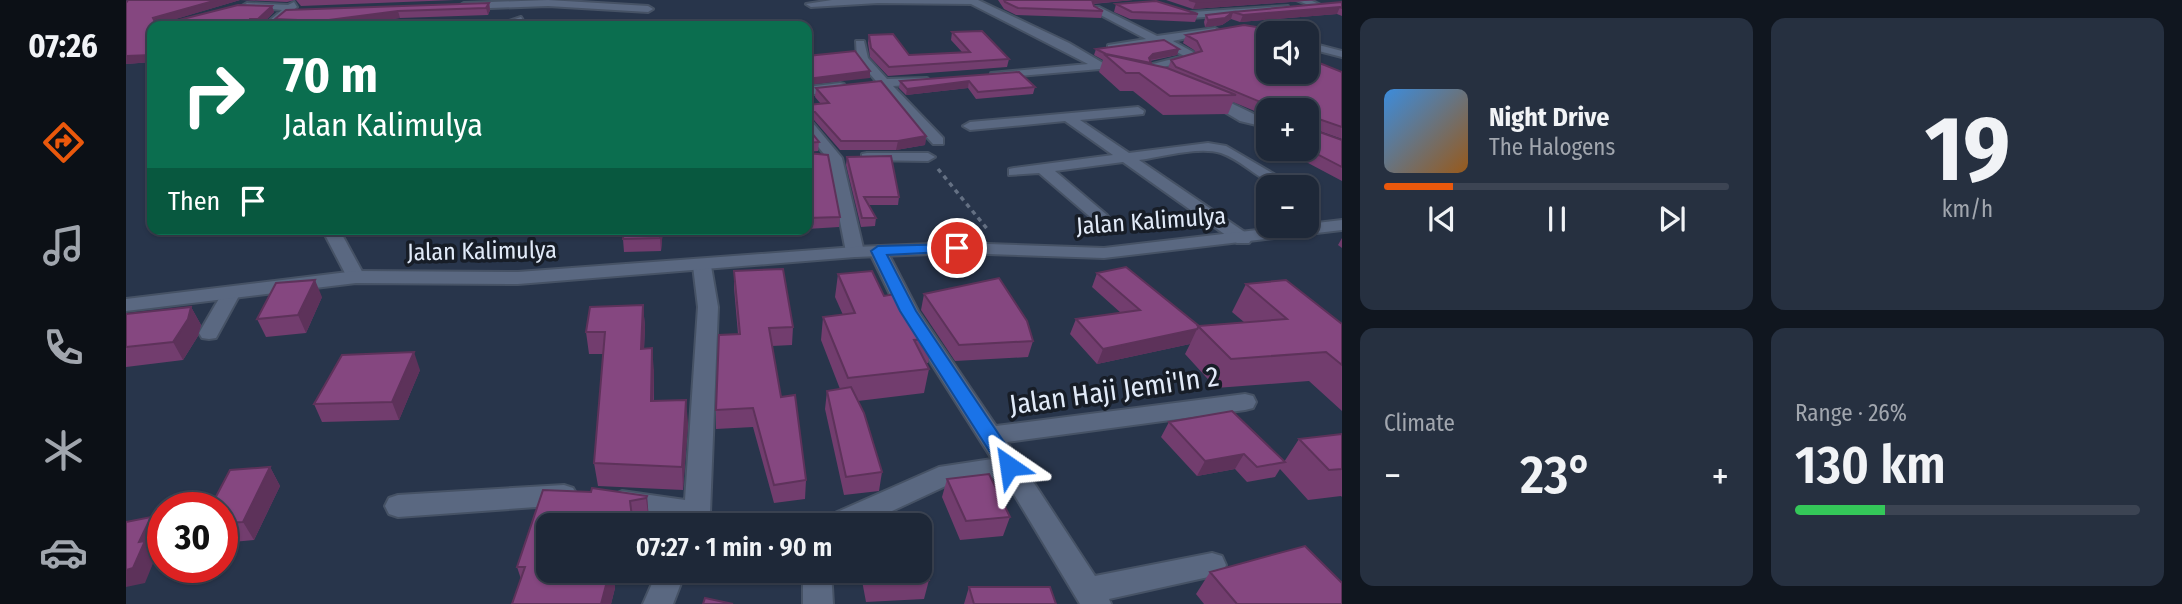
<!DOCTYPE html>
<meta charset="utf-8">
<style>
body{margin:0;font-family:"Fira Sans Condensed",sans-serif;background:#263040;color:#f1f3f6;height:100vh;display:flex;flex-direction:column;font-size:26px;white-space:nowrap}
*{box-sizing:border-box;margin:0}
p{font-size:23px;color:#a1a6ae}
.icon{flex:none;width:38px;height:38px;fill:none;stroke:currentColor;stroke-width:2;stroke-linecap:round;stroke-linejoin:round}
.map{position:relative;flex:1;overflow:hidden}
.panel{display:flex;flex-direction:column;gap:18px;padding:18px;background:#10161f;width:840px}
.panel>*{flex:none}
.banner{position:absolute;left:21px;top:21px;width:665px;height:214px;border-radius:14px;box-shadow:0 2px 5px #0004,0 0 0 2px #3c4453;background:#0b6e4f;color:#fff;overflow:hidden}
.fabs{position:absolute;left:1130px;top:21px;display:grid;gap:14px}
.fabs a{display:grid;place-items:center;width:63px;height:63px;border-radius:14px;background:#1e2838;box-shadow:0 2px 5px #0004,0 0 0 2px #3c4453;font-size:35px}
.speed{position:absolute;left:21px;top:492px;display:flex;gap:14px;font-size:35px;font-weight:700;text-align:center}
.speed>*{display:grid;place-content:center;width:91px;height:91px;border-radius:50%;background:#1e2838;box-shadow:0 2px 5px #0004,0 0 0 2px #3c4453;line-height:1}
.speed .limit{border:10px solid #d22;background:#fff;color:#111}
.pin{position:absolute;display:grid;place-items:center;width:60px;height:60px;color:#fff;margin:-30px;border:4px solid #fff;border-radius:50%;box-shadow:0 2px 7px #0007}
.me{position:absolute;width:77px;margin:-38px;rotate:328deg;stroke-linejoin:round;filter:drop-shadow(0 0 5px #0008)}
.turn{display:flex;align-items:center;gap:24px;height:147px;padding:0 21px;font-size:32px}
.turn .icon{width:91px;height:91px;stroke-width:2.5}
.turn b{display:block;font-size:49px;line-height:60px}
.then{display:flex;align-items:center;height:66px;padding:0 21px;background:#0003;gap:14px;font-size:26px}
.big{font-size:52px;font-weight:600;line-height:1.1}
.panel .tile{flex:1;display:flex;flex-direction:column;justify-content:center;gap:10px;min-width:0;padding:0 24px;border-radius:14px;background:#263040}
.panel .dial{align-items:center;gap:0}
.dial b{font-size:91px;line-height:1}
.song{display:flex;align-items:center;gap:21px}
.cover{width:84px;height:84px;border-radius:10px;background:linear-gradient(135deg,hsl(210 70% 55%),hsl(30 70% 35%))}
.played{height:7px;border-radius:4px;background:linear-gradient(90deg,#ea580c 20%,#3c4453 20%)}
.keys{display:flex;justify-content:space-around;direction:ltr}
.heat{display:flex;justify-content:space-between;align-items:center;font-size:38px;direction:ltr}
.charge{height:10px;border-radius:5px;background:linear-gradient(90deg,#34c759 26%,#3c4453 0)}
.panel .tiles{flex:1;display:grid;gap:18px;grid-template-columns:repeat(2,1fr)}
.trip{position:absolute;left:410px;top:513px;width:396px;height:70px;border-radius:14px;background:#1e2838;box-shadow:0 2px 5px #0004,0 0 0 2px #3c4453;font-weight:600;line-height:70px;text-align:center}
main{display:flex;flex:1;min-height:0}
.tabs{display:flex;flex-direction:column;width:126px;justify-content:space-around;align-items:center;background:#0c1016;color:#a1a6ae}
.tabs .icon{width:49px;height:49px}
.tabs .current{color:#ea580c}
.tabs b{font-size:32px;color:#f1f3f6}
.map>svg:first-child{display:block}
</style>
<main>
<nav class="tabs">
<b>07:26</b>
<svg class="icon current" aria-label="directions" viewBox="0 0 24 24"><path d="M12 3l9 9-9 9-9-9zM9 14v-3h6M13 9l2 2-2 2"/></svg>
<svg class="icon" aria-label="music" viewBox="0 0 24 24"><path d="M9 18V5l10-2v13"/><circle cx="6" cy="18" r="3"/><circle cx="16" cy="16" r="3"/></svg>
<svg class="icon" aria-label="phone" viewBox="0 0 24 24"><path d="M5 4h4l2 5-3 2q2 4 5 5l2-3 5 2v4C11 20 4 13 5 4z"/></svg>
<svg class="icon" aria-label="climate" viewBox="0 0 24 24"><path d="M12 3v18M4 7l16 10M4 17L20 7"/></svg>
<svg class="icon" aria-label="car" viewBox="0 0 24 24"><path d="M5 17H2v-5l4-1 3-4h7l3 4 3 1v5h-3M9 17h6M6 11h13"/><circle cx="7" cy="17" r="2"/><circle cx="17" cy="17" r="2"/></svg>
</nav>
<div class="map">
<svg width="1216" height="604" viewBox="0 0 1216 604">
<rect width="100%" height="100%" fill="#28354b"/>
<g fill="none" stroke-linecap="round" stroke-linejoin="round">
<defs>
<path id="minor" d="M422,0L522,6L527,9L522,12L422,6L338,9L333,6L338,3Z
M706,0H852L943,43L977,63L1005,68L999,71L974,69L869,78L865,77V73L962,64L845,4L752,3L685,7L680,4Z
M1170,0H1184L1195,5L1190,8Z
M168,2L171,7L148,26H137L156,10L116,6L121,3L162,5Z
M1162,6L1159,11L1065,18L1060,15L1065,12Z
M967,7H973L1031,36L1089,28L1094,31L1047,41L1067,52L1070,59L1037,67L1046,79L1040,83L1023,65L1058,56L1035,43L982,49V45L1020,39L967,11Z
M395,17L398,22L373,26L374,24Z
M730,41H738L742,58L761,79L801,78L803,80L797,84L767,86L817,138V144H807L755,87H747L745,84L750,81L731,59Z
M1181,42L1216,51V57L1181,48Z
M714,83L718,84V90L681,95V87Z
M1077,93C1089,92 1125,115 1143,120V128L1114,121L1077,99Z
M1012,107L1018,111L1017,114L954,120L1003,153L1082,143L1100,146L1165,184L1168,187C1135,187 1123,163 1095,153C1072,146 1037,157 1013,160L1123,235L1126,239L1123,243H1111L997,162L929,171L981,215L983,218L975,223L969,221L913,173L883,175V169L888,168L987,155L939,121L844,130L837,126L844,122Z
M681,121L686,122L716,158L738,252L735,256L729,257L720,252L702,159L681,133Z
M741,153H802L809,157L802,161L736,160V154Z
M196,229H213L239,277L237,281H223Z
M752,246L761,251L792,311L870,426L1119,394L1127,396L1130,402L1127,408L1119,410L881,442L969,576L1086,553L1096,556L1100,565L1096,574L983,599L985,604H954L877,476L826,483L736,525H696L700,517L813,467L866,459L772,311L743,251Z
M576,261L585,266L592,307L584,513L579,525H555L554,521L496,513L487,509L483,502L487,495L496,491L559,500L572,307L567,266Z
M105,288L114,294L90,338L83,339L76,338L73,333L98,290Z
M438,485L447,488L451,495L447,502L438,505L272,517L263,514L259,506L263,498L272,495Z
M532,570H560L547,604H517Z
M677,570H705L707,604H677Z"/>
<path id="tertiary" d="M1216,220V230L978,258L831,253L729,257L392,284L230,283L0,311V299L230,271L392,272L729,247L831,243L978,248Z"/>
</defs>
<!-- minor casing -->
<use href="#minor" stroke="#465265" stroke-width="4"/>
<!-- tertiary casing -->
<use href="#tertiary" stroke="#465265" stroke-width="4"/>
<!-- path -->
<path stroke="#647083" stroke-width="3.5" stroke-dasharray="4.5 4.5" stroke-linecap="butt" d="M812,169L862,230"/>
<!-- minor -->
<use href="#minor" fill="#5a6881" fill-rule="evenodd"/>
<!-- tertiary -->
<use href="#tertiary" fill="#5a6881" fill-rule="evenodd"/>
</g>
<!-- wall -->
<path fill="#723d6e" d="M2,0H169L161,2L114,0L39,22L146,6L148,12L134,26H26V62L0,64V3Z
M170,0H329L175,6Z
M872,0H1007L967,4L968,6L977,11L975,18L890,15L878,9Z
M1040,0H1192L1067,9Z
M1216,2V16L1211,14L1114,22L1105,19L1096,25L1079,27L1078,22L1080,15Z
M363,3L364,10L362,15L274,18L212,26H152L149,19Z
M990,4L1072,14L1069,22L1004,19L988,12Z
M826,32L883,59L881,67L762,76L744,57L742,43L743,35L783,55L836,52L825,40Z
M1060,35L1143,72H1216V139L1185,128V129L1216,140V181L1167,155L1170,149H1181V110H1143V117L1107,102L1102,114L1037,115L1007,91H994L973,72L977,60L968,55L970,49H1053L1051,55L1024,61V64L1042,68L1045,60L1070,53L1068,50L1057,43Z
M893,72L909,87L907,94L850,99L842,88L780,95L773,88L774,81Z
M690,88L800,136L799,145L770,150H714L688,120L681,121V105L695,104L689,97Z
M681,127L693,142L692,151L681,152Z
M681,153L714,217L713,227L681,229Z
M721,157L773,197L772,205H743L750,218L749,226L735,227L720,165Z
M537,229L535,251L498,252L497,239Z
M1216,238V248L1212,245Z
M608,271L667,327L666,345L646,346L655,397L680,480L679,499L648,503L627,427L590,429V410L612,334L608,288Z
M971,273L1073,326L1118,322L1106,312L1120,284L1216,324V411L1183,381L1090,388L1059,354L1064,344L971,364L944,334L950,319L995,313L966,287Z
M712,274L758,296L807,339L802,363H800L803,369L798,393L732,401L756,472L753,491L718,495L699,409L701,391L714,389L695,340L697,317L717,315L709,297Z
M798,294L907,341L902,357L829,361L795,310Z
M196,297L180,333L140,337L131,319Z
M517,305L519,327L518,349L528,371V401L562,423L557,490L472,486L468,463L477,354H463L460,332Z
M65,307L75,325L72,336L57,360L0,367V314Z
M294,370L273,420L196,422L188,404Z
M1043,422L1158,462L1173,439L1216,434V497L1215,496L1182,500L1154,469L1149,477L1121,482L1109,469L1071,476L1035,437Z
M144,467L154,486L128,540L96,543V508Z
M821,479L884,517L877,536L834,540L816,497Z
M465,492L521,496L523,522L508,524L422,570H514L512,582H488L489,588L485,604H386L395,579L391,567Z
M611,570H675L674,578L612,579Z
M734,570H793L803,580L798,599L740,602Z
M1084,572L1216,604H1078L1070,594Z
M843,587L930,604H838Z"/>
<!-- shaded-wall -->
<path fill="#5d325a" d="M91,0H114L30,25L27,18Z
M965,0H1007L964,4Z
M1101,0H1192L1067,9L1070,2Z
M363,3L364,10L362,15L360,8Z
M146,6L148,12L134,26L132,19Z
M1214,7L1211,14L1114,22L1117,15Z
M272,11L274,18L212,26H196L195,21Z
M1107,12L1105,19L1096,25L1079,27L1082,20Z
M1053,49L1051,55L1024,60L1023,62V58L1027,54Z
M26,55V62L0,64V56Z
M744,71V78L681,85V79Z
M843,81L842,88L780,95L781,89Z
M800,136L799,145L770,150L772,141Z
M535,229H537L535,251L534,238Z
M189,280L196,297L180,333L172,315Z
M517,305L519,327L517,371L515,349Z
M65,307L75,325L72,336L57,360L47,342Z
M1071,329L1064,344L971,364L977,349Z
M526,348L528,371L527,424L525,401Z
M288,352L294,370L273,420L266,402Z
M560,400L562,423L557,490L556,467Z
M1118,454L1109,469L1071,476L1079,461Z
M144,467L154,486L128,540L117,522Z
M521,496L523,519V522L520,498Z
M25,517L36,532L27,552L30,556L19,583L0,587V570Z
M484,570H486L489,588L485,604H475Z
M510,570H514L512,582Z"/>
<!-- building -->
<path fill="#854780" stroke="#5d325a" stroke-width="2" d="M2,0H91L27,18L29,22H45L112,5L146,6L132,19H124L122,26H26V55L0,56V3Z
M878,0H966L968,6L977,11L892,8L879,2Z
M1063,0H1101L1070,2Z
M1030,1L1072,14L1006,12L990,4Z
M1216,2V8L1214,7L1117,15L1107,12Z
M363,3L360,8L272,11L195,21L149,19L160,10Z
M1107,12L1099,18L1082,20L1080,15Z
M1118,25L1149,30L1157,33H1143V41H1136L1143,44V72H1181V58L1216,72V127L1184,116L1185,129L1216,140V167L1181,149V143H1183L1181,142V110H1149V108L1050,67L1045,60L1076,51L1071,41L1060,35Z
M856,31L883,59L763,67L745,48L743,35L767,34L783,55L844,52L826,32Z
M1038,40L1053,49L1027,54L1023,58L1025,63L980,54L970,49Z
M729,51L744,71L681,79V56Z
M978,54L1041,68L1110,95L1044,96L1013,73H1000Z
M893,72L909,87L852,92L843,81L781,89L774,81Z
M755,81L800,136L772,141H715L689,112H681V105L703,103L690,88Z
M681,127L693,142L681,143Z
M681,153L702,155L714,217L681,218Z
M765,156L773,197H738L750,218H736L721,157Z
M498,229H535L534,238L497,239Z
M1000,267L1073,326L1071,329L977,349L950,319L1014,310L971,273Z
M657,269L667,327L643,328L655,397L669,395L680,480L648,485L627,408L590,410L593,335L614,334L608,271Z
M746,271L758,296L775,293L807,339L788,340L803,369L722,378L697,317L729,313L712,274Z
M873,278L901,321L907,341L833,345L798,294Z
M189,280L172,315L131,319L150,283Z
M1160,280L1216,324V365L1200,352L1105,359L1072,326L1161,319L1120,284Z
M517,305L515,349L526,348L525,401L560,400L556,467L468,463L479,332H460L464,307Z
M65,307L62,319L47,342L0,347V314Z
M288,352L266,402L188,404L216,355Z
M725,387L738,413L756,472L720,477L701,391Z
M1106,411L1159,462L1131,467L1118,454L1079,461L1043,422Z
M1216,434V469L1203,470L1173,439Z
M144,467L117,522L96,523V508H84L104,470Z
M863,474L884,517L840,521L821,479Z
M466,488L521,496L520,498L504,501L507,525H515H422V570H484L475,604H386L399,567H391L417,490L465,492Z
M25,517L13,542L19,541L7,568L0,570V522Z
M783,518L786,525H731L730,521Z
M1179,546L1216,583V604H1111L1084,572Z
M793,548L803,580L744,583L741,570H793Z
M843,587H924L930,604H848Z
M579,598L607,604H577Z"/>
<!-- route -->
<path fill="#1a73e8" stroke="#114b97" stroke-width="2" d="M831,244L838,248L836,251L761,255L790,311L890,460L893,466L890,471H876L774,311L745,251L752,246Z"/>
<g text-anchor="middle" stroke-width="7" stroke-linejoin="round" paint-order="stroke">
<!-- street labels -->
<g font-size="24" fill="#e1eaf8" stroke="#171d27">
<text transform="translate(1025 221) rotate(-4)" y="8">Jalan Kalimulya</text>
<text transform="translate(356 251) rotate(-1)" y="8">Jalan Kalimulya</text>
</g>
<!-- near-street labels -->
<g font-size="28" fill="#e1eaf8" stroke="#171d27">
<text transform="translate(988 390) rotate(-8)" y="10">Jalan Haji Jemi'In 2</text>
</g>
</g>
</svg>
<div class="fabs">
<a><svg class="icon" aria-label="sound" viewBox="0 0 24 24"><path d="M4 9h4l5-4v14l-5-4H4zM17 9q2 3 0 6"/></svg></a>
<a>+</a>
<a>−</a>
</div>
<div class="speed"><div class="limit">30</div></div>
<div class="pin" style="left:831px;top:248px;background:#d93025"><svg class="icon" aria-label="arrive" viewBox="0 0 24 24"><path d="M6 21V4h12l-3 4 3 4H6"/></svg></div>
<svg class="me" style="left:883px;top:466px" viewBox="-20 -20 40 40"><path d="M0-17L14 15 0 8-14 15z" fill="#1a73e8" stroke="#fff" stroke-width="4"/></svg>
<div class="trip">07:27 · 1 min · 90 m</div>
<div class="banner">
<div class="turn"><svg class="icon" aria-label="right" viewBox="0 0 24 24"><path d="M7 20v-9h11M14 6l5 5-5 5"/></svg><div><b>70 m</b>Jalan Kalimulya</div></div>
<div class="then">Then<svg class="icon" aria-label="arrive" viewBox="0 0 24 24"><path d="M6 21V4h12l-3 4 3 4H6"/></svg></div>
</div>
</div>
<section class="panel">
<div class="tiles">
<div class="tile">
<div class="song"><i class="cover"></i><div><b>Night Drive</b><p>The Halogens</p></div></div>
<div class="played"></div>
<div class="keys"><svg class="icon" aria-label="previous" viewBox="0 0 24 24"><path d="M18 5L8 12l10 7zM5 5v14"/></svg><svg class="icon" aria-label="pause" viewBox="0 0 24 24"><path d="M8 5v14M16 5v14"/></svg><svg class="icon" aria-label="next" viewBox="0 0 24 24"><path d="M6 5l10 7-10 7zM19 5v14"/></svg></div>
</div>
<div class="tile dial"><b>19</b><p>km/h</p></div>
<div class="tile"><p>Climate</p>
<div class="heat"><a>−</a><b class="big">23°</b><a>+</a></div>
</div>
<div class="tile"><p>Range · 26%</p><b class="big">130 km</b><div class="charge"></div></div>
</div>
</section>
</main>
